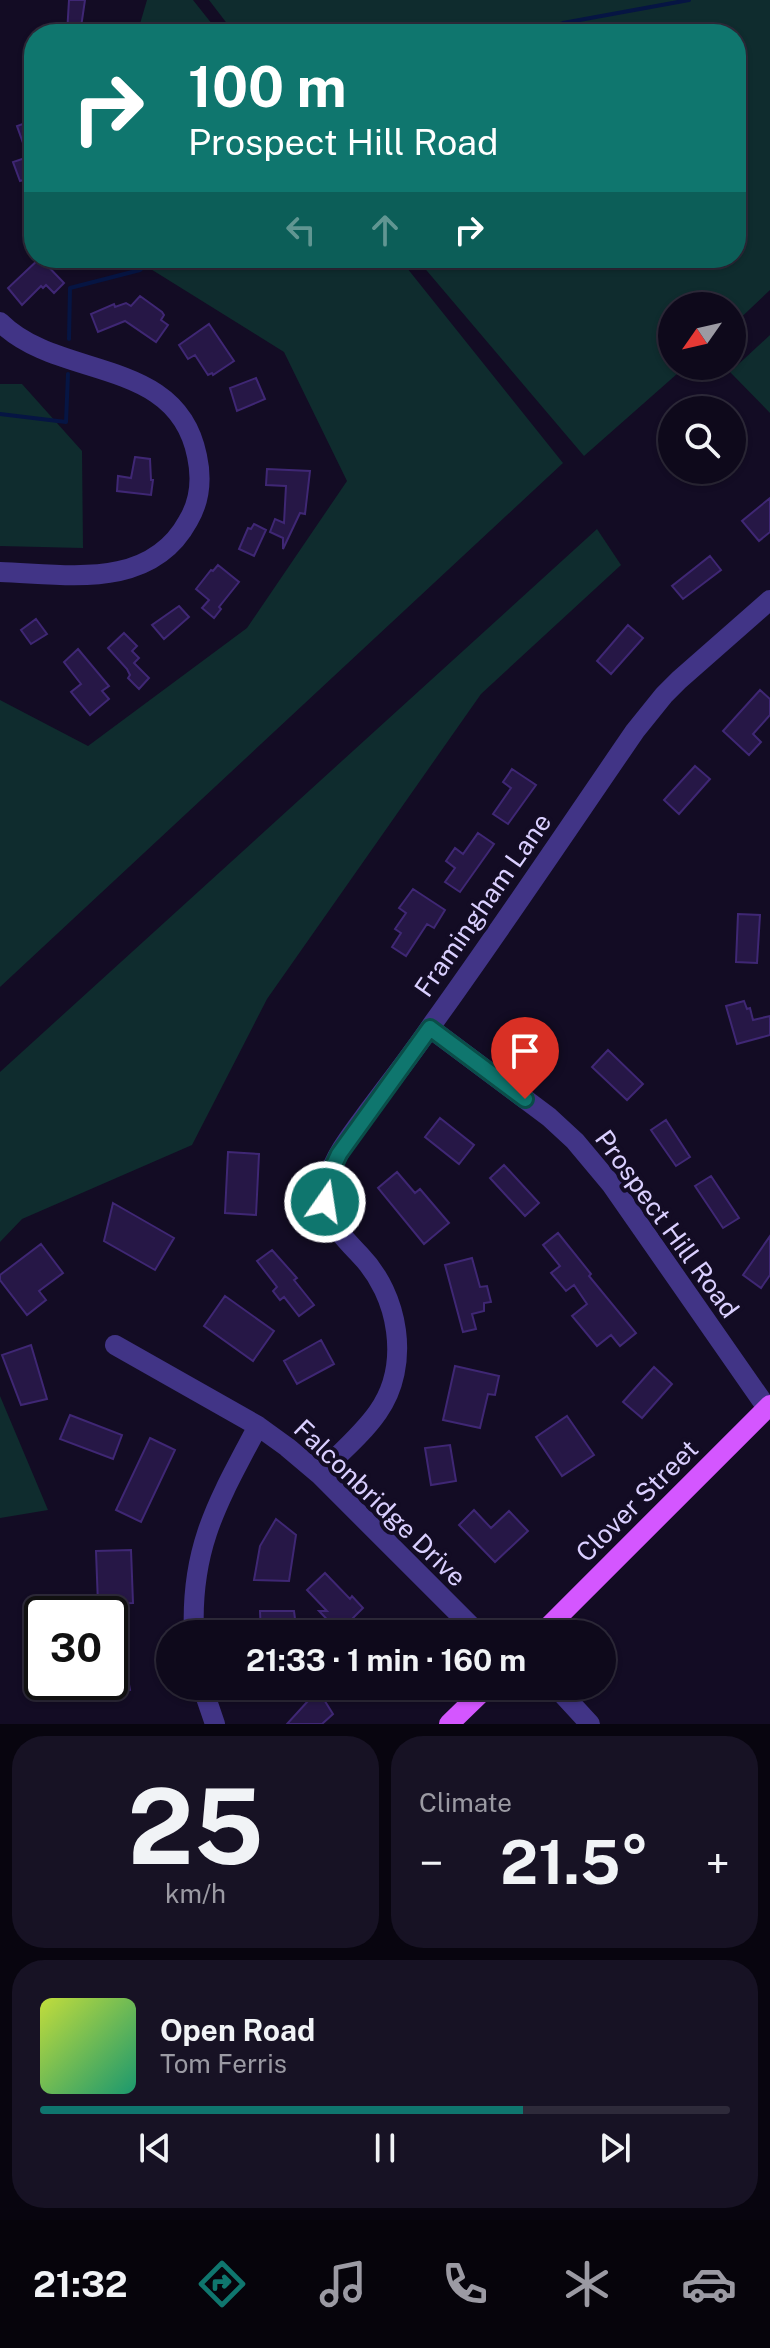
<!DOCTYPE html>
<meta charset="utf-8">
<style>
body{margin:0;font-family:"Public Sans",sans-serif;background:#171224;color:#f1f3f6;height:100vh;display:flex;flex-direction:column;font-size:30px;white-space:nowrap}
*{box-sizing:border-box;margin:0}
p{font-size:26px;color:#9b9aa3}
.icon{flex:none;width:44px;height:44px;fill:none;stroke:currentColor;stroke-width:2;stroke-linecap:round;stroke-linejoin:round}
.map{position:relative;height:1724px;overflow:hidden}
.details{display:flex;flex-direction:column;gap:12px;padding:12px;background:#08050f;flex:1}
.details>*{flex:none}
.hud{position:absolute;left:24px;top:24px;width:722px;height:244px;border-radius:32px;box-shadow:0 2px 6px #0004,0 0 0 2px #2e2a3a;background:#0f766e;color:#fff;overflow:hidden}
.needle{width:52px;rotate:236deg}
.fabs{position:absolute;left:658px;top:292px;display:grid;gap:16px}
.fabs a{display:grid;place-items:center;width:88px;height:88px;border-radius:50%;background:#0e091b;box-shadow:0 2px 6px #0004,0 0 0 2px #2e2a3a;font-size:40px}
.speed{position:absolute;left:24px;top:1596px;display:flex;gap:16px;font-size:40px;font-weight:700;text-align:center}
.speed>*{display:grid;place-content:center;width:104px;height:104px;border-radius:50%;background:#0e091b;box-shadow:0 2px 6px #0004,0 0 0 2px #2e2a3a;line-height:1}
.speed .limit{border:4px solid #111;border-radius:12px;background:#fff;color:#111}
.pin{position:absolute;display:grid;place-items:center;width:68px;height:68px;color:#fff;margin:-82px -34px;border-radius:50% 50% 50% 0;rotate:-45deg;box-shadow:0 0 8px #0007}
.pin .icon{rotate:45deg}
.me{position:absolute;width:88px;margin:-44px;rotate:13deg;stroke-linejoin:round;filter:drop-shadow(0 0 6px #0008)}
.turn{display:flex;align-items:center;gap:28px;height:168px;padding:0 32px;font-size:36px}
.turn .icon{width:104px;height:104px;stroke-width:2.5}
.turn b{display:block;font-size:56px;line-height:68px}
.lanes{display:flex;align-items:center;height:76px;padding:0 32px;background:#0003;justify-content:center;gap:40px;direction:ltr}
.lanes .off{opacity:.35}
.big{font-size:60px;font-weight:700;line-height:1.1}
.details .card{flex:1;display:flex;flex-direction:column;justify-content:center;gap:12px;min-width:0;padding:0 28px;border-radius:32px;background:#171224}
.details .dial{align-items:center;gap:0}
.dial b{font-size:104px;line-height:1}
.song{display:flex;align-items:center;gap:24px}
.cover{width:96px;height:96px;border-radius:12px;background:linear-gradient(135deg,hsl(70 70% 55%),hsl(160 70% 35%))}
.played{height:8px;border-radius:4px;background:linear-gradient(90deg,#0f766e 70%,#2e2a3a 70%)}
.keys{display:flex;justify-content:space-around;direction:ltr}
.heat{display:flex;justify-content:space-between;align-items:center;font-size:44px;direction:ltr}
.details .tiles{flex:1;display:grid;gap:12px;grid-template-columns:1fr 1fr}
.card:last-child{grid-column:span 2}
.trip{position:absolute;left:156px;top:1620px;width:460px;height:80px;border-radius:40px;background:#0e091b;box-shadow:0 2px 6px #0004,0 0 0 2px #2e2a3a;font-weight:700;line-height:80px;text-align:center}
.tab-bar{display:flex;height:128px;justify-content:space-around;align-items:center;background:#06040b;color:#9b9aa3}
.tab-bar .icon{width:56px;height:56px}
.tab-bar .active{color:#0f766e}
.tab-bar b{font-size:36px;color:#f1f3f6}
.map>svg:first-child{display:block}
</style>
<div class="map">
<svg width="770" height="1724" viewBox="0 0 770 1724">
<rect width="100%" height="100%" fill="#130c24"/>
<!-- green -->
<path fill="#0f2c2e" d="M147,0H193L220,34H137Z
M209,0H770V290L732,326V306H672V366H686L584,456L416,258H736V34H235Z
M133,258H399L563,463L0,987V700L88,746L247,628L347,481L284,352Z
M770,335V413L730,372Z
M0,384H22L82,451L83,548L0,546Z
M597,529L621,565L481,694L267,999L192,1145L22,1219L0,1242V1072Z
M0,1396L48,1510L0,1518Z"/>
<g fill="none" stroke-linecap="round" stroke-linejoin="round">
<!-- stream -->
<path stroke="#061543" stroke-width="4" d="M536,34L563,23L689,0
M69,339L70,288L140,270L152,258
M0,414L66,422L68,374"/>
</g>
<!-- building -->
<path fill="#261746" stroke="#3f2774" stroke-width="2" d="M69,0H85L80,34H67Z
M34,120V177L20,181L13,162L28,157L17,126Z
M40,258L64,283L54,293L46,285L43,288L41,286L22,305L8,288Z
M140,296L162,312L164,315L161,320L168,325L156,342L125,321L98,332L91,314L114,304L115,307L126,303L131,306Z
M209,324L234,361L213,375L212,373L208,375L195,355L188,359L179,345Z
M256,378L265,399L237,411L230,388Z
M135,457L150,459L151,480H153L151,495L117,491L118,476L131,478Z
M267,469L310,471L305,514L300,513L283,549V538L270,532L275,519L284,523L286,486L266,485Z
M770,498V532L759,541L742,521Z
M254,524L266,530L254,556L239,549L248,528L251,529Z
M710,556L721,570L683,599L672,586Z
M218,565L239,582L219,607L221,609L214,618L202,608L209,600L196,589L211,570L213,571Z
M179,606L189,617L164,639L152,625Z
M36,619L47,634L31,644L21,630Z
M628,625L643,638L611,674L597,661Z
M124,633L137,646L132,651L139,658L134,663L149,678L139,689L128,678L130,675L127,669L108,648Z
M78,649L109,686L102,691L109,699L90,715L71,692L81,684L64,662Z
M760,690L770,699V715L753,734L761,742L749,755L723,731Z
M695,766L710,779L679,814L664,800Z
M512,769L536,785L508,824L493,814L511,788L503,782Z
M478,833L494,844L460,892L445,882L455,868L446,861L455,848L463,854Z
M413,889L445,910L434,928L427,924L406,956L392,947L401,933L395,929L406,913L399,908Z
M738,914L760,915L757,963L736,962Z
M744,1001L747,1009L750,1008L753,1020L770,1016V1035L737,1044L726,1006Z
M608,1050L643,1084L627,1100L592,1067Z
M440,1118L474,1145L459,1164L425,1137Z
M666,1120L690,1157L676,1166L651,1130Z
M228,1152L259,1154L256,1215L225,1213Z
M504,1165L539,1203L525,1216L490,1178Z
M397,1172L415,1193L420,1189L449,1223L424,1244L378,1188Z
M711,1176L739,1218L723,1228L695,1186Z
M113,1203L174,1238L155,1270L104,1241Z
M558,1233L591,1274L589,1276L636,1333L620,1346L611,1335L597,1346L572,1316L587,1304L574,1285L566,1291L551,1273L560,1266L543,1245Z
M770,1236V1275L761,1288L743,1275Z
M41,1244L63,1273L39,1291L46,1300L27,1315L0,1280V1275Z
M272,1250L297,1278L294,1280L314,1305L299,1316L284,1297L280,1300L273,1291L277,1287L257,1261Z
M472,1258L480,1287L487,1286L491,1302L484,1303V1311L472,1314L476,1329L463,1332L445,1265Z
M225,1296L274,1331L253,1361L204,1326Z
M321,1340L334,1364L297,1384L284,1361Z
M31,1345L47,1399L21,1405L2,1355Z
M455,1366L499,1376L495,1395L488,1394L480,1428L443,1420Z
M654,1367L672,1384L642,1418L623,1402Z
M70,1415L122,1435L113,1459L60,1439Z
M567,1416L594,1455L562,1476L536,1437Z
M150,1438L175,1450L141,1522L116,1510Z
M450,1445L456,1481L431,1485L425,1448Z
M474,1510L491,1528L509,1511L528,1531L495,1562L459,1525Z
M276,1519L296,1535L289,1581L254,1580L260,1546Z
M131,1550L133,1603L98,1604L96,1551Z
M325,1573L350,1599L352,1596L363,1608L339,1632L319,1611H327L307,1590Z
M260,1611H294L297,1634H261Z
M121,1639L130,1690L106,1694L104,1682H110V1641Z
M318,1690L333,1714L322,1724H287Z"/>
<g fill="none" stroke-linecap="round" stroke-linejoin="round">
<!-- minor -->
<path stroke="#413486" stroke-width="20" d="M0,322C59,381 177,355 197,456C202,479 200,501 188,521C150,591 66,574 0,572
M430,1028L549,1117L575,1141L611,1184L767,1408
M115,1345L258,1426L287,1447L319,1474L479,1634
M319,1474C339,1454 362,1435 378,1412C411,1365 399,1295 360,1255C340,1234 318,1214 327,1182C334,1155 353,1132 370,1109C390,1082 412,1054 431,1026C501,929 567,830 635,731L664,695L679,680L770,600
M194,1634C190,1546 219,1500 258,1426
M202,1686L215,1724
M555,1686L590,1724"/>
<!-- major -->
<path stroke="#d456ff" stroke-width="20" d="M541,1634L770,1405
M449,1724L488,1686"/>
</g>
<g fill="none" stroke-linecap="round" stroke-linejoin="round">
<defs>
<path id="route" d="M325,1202L327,1180L339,1154L430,1028L525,1099"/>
</defs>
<!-- route casing -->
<use href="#route" stroke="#0a4d48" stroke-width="20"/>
<!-- route -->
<use href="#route" stroke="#0f766e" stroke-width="14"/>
</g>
<g text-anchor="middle" stroke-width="8" stroke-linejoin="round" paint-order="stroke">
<!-- street labels -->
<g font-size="26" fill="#dacfff" stroke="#130c24">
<text transform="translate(483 905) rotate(-55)" y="9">Framingham Lane</text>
<text transform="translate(667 1224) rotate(54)" y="9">Prospect Hill Road</text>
<text transform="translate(637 1501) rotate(-45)" y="9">Clover Street</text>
<text transform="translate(380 1503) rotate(44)" y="9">Falconbridge Drive</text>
</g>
</g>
</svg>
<div class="fabs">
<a><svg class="needle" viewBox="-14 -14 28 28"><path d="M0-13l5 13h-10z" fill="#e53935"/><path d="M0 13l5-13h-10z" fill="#9b9aa3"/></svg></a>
<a><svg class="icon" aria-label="search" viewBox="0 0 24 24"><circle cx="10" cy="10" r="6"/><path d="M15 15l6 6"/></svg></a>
</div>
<div class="speed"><div class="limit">30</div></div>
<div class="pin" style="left:525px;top:1099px;background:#d93025"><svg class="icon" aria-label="arrive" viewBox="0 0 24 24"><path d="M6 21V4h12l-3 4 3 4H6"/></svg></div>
<svg class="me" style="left:325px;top:1202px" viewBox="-20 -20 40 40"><circle r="17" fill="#0f766e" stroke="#fff" stroke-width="3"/><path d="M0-11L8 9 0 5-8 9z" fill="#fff"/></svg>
<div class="trip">21:33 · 1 min · 160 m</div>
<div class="hud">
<div class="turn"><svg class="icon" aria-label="right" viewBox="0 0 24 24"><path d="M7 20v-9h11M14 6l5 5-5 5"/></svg><div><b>100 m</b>Prospect Hill Road</div></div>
<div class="lanes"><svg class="icon off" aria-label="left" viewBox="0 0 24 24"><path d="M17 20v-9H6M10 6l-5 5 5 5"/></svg><svg class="icon off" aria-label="ahead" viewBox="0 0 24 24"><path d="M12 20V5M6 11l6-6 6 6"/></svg><svg class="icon" aria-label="right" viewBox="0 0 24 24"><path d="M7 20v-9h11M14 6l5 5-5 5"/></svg></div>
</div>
</div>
<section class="details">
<div class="tiles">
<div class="card dial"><b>25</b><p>km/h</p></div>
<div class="card"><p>Climate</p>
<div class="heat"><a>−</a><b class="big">21.5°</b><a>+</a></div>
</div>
<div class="card">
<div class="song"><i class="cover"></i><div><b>Open Road</b><p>Tom Ferris</p></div></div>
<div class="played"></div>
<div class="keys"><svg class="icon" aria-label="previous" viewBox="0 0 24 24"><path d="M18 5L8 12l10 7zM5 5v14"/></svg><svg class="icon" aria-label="pause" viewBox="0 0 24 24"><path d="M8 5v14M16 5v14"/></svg><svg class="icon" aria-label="next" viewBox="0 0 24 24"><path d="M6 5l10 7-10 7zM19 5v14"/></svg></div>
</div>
</div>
</section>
<nav class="tab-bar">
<b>21:32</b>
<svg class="icon active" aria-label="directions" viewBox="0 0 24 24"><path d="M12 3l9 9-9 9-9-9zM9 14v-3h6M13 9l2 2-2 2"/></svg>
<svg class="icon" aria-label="music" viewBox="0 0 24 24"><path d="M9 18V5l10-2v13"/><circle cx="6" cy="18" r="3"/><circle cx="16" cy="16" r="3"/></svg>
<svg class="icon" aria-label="phone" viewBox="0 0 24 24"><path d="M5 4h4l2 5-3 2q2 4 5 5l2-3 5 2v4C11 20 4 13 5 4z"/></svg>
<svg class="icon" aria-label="climate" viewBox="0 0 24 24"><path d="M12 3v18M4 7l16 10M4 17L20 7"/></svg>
<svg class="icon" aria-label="car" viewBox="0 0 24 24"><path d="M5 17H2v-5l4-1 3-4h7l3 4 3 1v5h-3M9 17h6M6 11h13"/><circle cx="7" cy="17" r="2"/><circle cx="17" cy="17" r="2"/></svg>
</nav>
